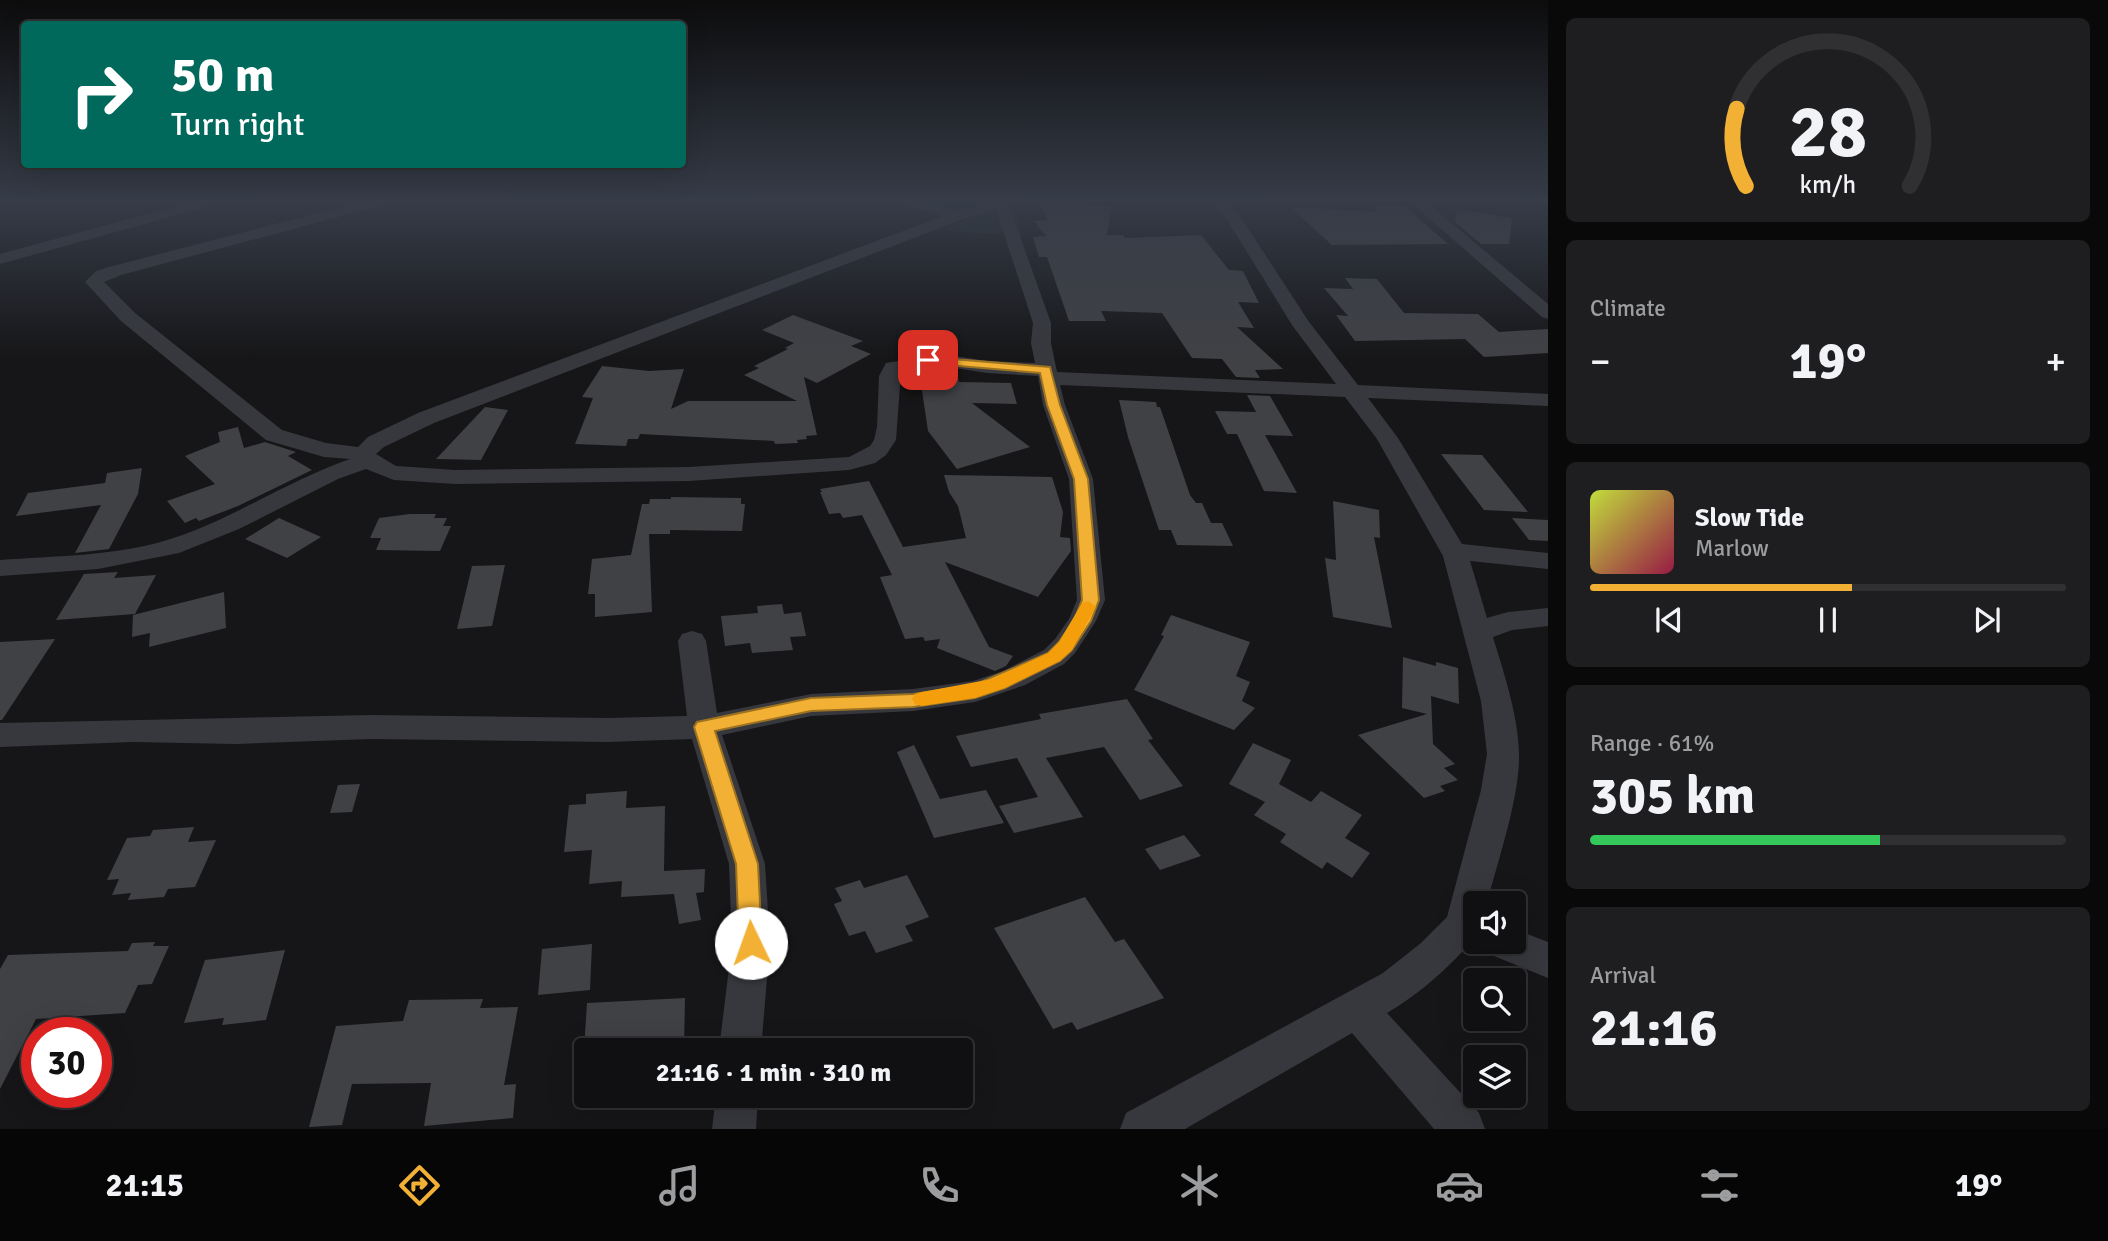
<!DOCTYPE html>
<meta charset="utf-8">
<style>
body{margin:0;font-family:Signika,sans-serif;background:#1e1e20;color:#f1f3f6;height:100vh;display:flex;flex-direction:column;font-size:26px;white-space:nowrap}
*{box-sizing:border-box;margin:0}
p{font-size:23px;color:#9c9d9f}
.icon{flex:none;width:38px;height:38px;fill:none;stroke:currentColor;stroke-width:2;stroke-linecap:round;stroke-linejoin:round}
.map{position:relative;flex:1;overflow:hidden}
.details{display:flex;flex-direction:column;gap:18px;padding:18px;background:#09090a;width:560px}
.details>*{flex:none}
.guide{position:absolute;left:21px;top:21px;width:665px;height:147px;border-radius:7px;box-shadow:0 7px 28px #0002,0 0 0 2px #303032;background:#00695c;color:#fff;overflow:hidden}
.tools{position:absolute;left:1463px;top:891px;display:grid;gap:14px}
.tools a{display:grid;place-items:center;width:63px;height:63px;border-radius:7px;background:#101012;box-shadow:0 7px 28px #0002,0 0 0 2px #303032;font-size:35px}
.speed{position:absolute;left:21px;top:1017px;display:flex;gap:14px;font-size:35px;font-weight:700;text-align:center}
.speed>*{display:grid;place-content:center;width:91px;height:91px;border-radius:50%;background:#101012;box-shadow:0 7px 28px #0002,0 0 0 2px #303032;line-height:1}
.speed .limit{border:10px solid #d22;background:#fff;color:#111}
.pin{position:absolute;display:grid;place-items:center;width:60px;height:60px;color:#fff;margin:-30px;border-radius:14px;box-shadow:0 4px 10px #0006}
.me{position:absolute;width:77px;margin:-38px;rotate:357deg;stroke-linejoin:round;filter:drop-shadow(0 0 5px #0008)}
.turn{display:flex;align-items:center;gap:24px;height:147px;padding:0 35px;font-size:32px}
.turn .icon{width:91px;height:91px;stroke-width:2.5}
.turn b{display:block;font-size:49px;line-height:60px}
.big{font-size:52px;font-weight:700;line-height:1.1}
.details .card{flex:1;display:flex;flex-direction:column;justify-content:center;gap:10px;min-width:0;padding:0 24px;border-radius:10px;background:#1e1e20}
.details .dial{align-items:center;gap:0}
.dial svg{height:182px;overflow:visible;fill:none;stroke:#303032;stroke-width:7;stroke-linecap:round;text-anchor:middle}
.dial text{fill:#f1f3f6;stroke:none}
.song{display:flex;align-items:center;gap:21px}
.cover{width:84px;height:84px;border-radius:10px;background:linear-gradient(135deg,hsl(70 70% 55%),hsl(340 70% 35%))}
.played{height:7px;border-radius:4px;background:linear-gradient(90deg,#f2b134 55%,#303032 55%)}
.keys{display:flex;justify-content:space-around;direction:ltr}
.heat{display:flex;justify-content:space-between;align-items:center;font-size:38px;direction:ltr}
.charge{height:10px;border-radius:5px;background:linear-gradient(90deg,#34c759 61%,#303032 0)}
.trip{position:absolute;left:574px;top:1038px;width:399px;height:70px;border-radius:7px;background:#101012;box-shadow:0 7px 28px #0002,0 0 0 2px #303032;font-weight:700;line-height:70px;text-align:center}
.dock{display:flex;height:112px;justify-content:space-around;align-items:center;background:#060607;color:#9c9d9f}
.dock .icon{width:49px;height:49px}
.dock .active{color:#f2b134}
.dock b{font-size:32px;color:#f1f3f6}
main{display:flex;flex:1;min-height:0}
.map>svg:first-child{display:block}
</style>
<main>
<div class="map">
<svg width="1548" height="1129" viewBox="0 0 1548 1129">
<rect width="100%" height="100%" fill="#161618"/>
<!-- green -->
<path fill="#1e261f" d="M903,200H1013L1023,236L937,230L970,219Z"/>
<!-- building -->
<path fill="#404145" d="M1037,200H1073L1075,203L1111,207L1107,235H1123L1125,238L1201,235L1229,270L1243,271L1259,303L1238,302L1254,328L1237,327L1283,369L1255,370L1260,378L1236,377L1222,359L1192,358L1162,313L1101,311L1106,321H1069L1047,257H1039L1033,237L1046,236L1034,221L1048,220Z
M1371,206H1405L1448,244L1332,245L1290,207L1377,212Z
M1457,209L1512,218L1509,244H1481L1455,222Z
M1345,278L1377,279L1404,313L1478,314L1499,332L1548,329V353L1484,357L1465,339L1355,341L1336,315L1348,316L1324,288L1353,289Z
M793,315L863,341L851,346L871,354L817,383L804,377L817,435L806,436L807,439L797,440L798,443L775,444L774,441L640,434L638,439H628L626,446L575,444L593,398L582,397L602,366L649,371L684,369L671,409L688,401H797L744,375L759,368L754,366L788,349L785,348L794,343L762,330Z
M920,377L958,378L959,382L1011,383L1017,404L972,403L1030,447L957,469L928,431Z
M1247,395L1270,396L1293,436L1265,435L1297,493L1264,491L1237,434H1227L1215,411L1256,412Z
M1119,400L1156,402L1157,407H1160L1190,495L1196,503H1202L1211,523H1222L1233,546L1177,545L1171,530H1159L1128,437Z
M485,407L508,410L481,460L436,459Z
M238,427L244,448L265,442L296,452L288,456L312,470L238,506L199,521L196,518L185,523L167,501L215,484L185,456L220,442L218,432Z
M1441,454L1482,455L1528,512L1484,510Z
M142,468L138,494L109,549L75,553L101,505L16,516L28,493L105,483L107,473Z
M944,475L1052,477L1063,512L1060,537L1070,538L1071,551L1038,597L945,562L989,647L1013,656L1006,666L995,671L937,648L940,639L925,641L923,637L905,639L880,577L892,575L862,515L843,518L840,513L829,514L820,492H822L820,489L869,481L903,547L966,538L958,506L949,492Z
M671,497L741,498V504H745L742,531L670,530V534H649L652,612L595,617V594H588L592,559L631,555L642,504H649L650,499H671Z
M1333,501L1379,510L1380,538L1374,537L1392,628L1333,617L1325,558L1336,560Z
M410,514H436L434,518H447L443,526H451L440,551L376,550L381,538H370L379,518Z
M279,518L321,537L287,558L245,539Z
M1512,518L1548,520V541L1529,540Z
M505,565L492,626L457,629L472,566Z
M118,572L114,578L156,575L135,614L56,620L84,574Z
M224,592L226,628L149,647L150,633L132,637L133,615Z
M782,604L784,614L801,612L806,636L790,637L793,650L752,653L750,643L725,646L721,616L758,613L757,606Z
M1171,615L1250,642L1236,676L1250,682L1242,701L1255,708L1234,730L1134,690L1164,636L1161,635Z
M55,639L2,720H0V642Z
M1403,657L1436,666V662L1458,668L1459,704L1431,696L1433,744L1455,764L1444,768L1458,780L1440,786L1445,791L1424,798L1358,735L1427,714L1402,708Z
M1127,699L1153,739L1148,740L1183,786L1140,800L1104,747L1046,758L1083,817L1014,833L999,806L1038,797L1017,758L971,767L956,736L1041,719L1039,714Z
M1253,743L1291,760L1279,784L1311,802L1321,791L1362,815L1345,838L1370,853L1352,878L1327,862L1322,869L1280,842L1286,834L1254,815L1265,802L1229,784Z
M914,745L940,799L986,790L1004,823L934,838L897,752Z
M360,784L352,812L330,813L338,785Z
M627,791L626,808L665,806L664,871L705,869L704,892L696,893L701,920L679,924L674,894L621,897L622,881L589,884L592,850L564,852L569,805L586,804V794Z
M194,827L188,842L216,840L195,887L168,889L164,897L128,900L131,893L112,895L119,879L107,880L127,838L150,836L153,830Z
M1184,835L1201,856L1160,870L1145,849Z
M907,875L929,917L905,926L913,941L876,953L865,931L849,936L834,904L842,901L835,888L860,880L864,888Z
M1085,897L1115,942L1124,939L1164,998L1077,1030L1072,1022L1053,1029L994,928Z
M155,942L153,946H169L152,984L138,985L125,1013L36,1019L0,1089V969L8,955L128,951L132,943Z
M592,944L590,990L538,995L542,949Z
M285,950L266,1020L222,1025L224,1018L184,1023L205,960Z
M685,998L684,1048L584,1050L587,1003Z
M483,999L480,1008L518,1007L504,1085L516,1084L513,1118L424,1126L431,1083L352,1084L342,1125L309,1127L336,1026L403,1021L409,1000Z"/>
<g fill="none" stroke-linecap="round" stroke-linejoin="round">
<!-- minor -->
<path fill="#37383d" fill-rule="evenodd" d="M199,200H222L220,203L0,264V254Z
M368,200H392L390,203L121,275L104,282L135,313L282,430L326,443L358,447L368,437L418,413L943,216L901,203L899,200H921L958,211L993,200H1007L1051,323V343L1057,372L1336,384L1292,325L1226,218L1211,200H1226L1240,216L1309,322L1358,385L1548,394V406L1368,398L1398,438L1462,544L1548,553V569L1470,561L1487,618L1508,612L1548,608V626L1512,630L1493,637C1504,674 1518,714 1519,754C1520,797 1498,860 1487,903H1475V938C1449,967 1421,993 1387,1013L1479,1113L1485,1129H1434L1352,1033L1185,1129H1120L1126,1113L1383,973L1421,943L1447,917L1481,790L1487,754L1481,701L1443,556L1377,439L1345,397L1060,385L1065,405L1093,479L1105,600L1096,621L1075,653L1064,664L1025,685L975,702L913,711L811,716L722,735L765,864L770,943L761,1050H719L732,943L729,864L692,739L608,742L371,739L236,744L133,742L0,747V723L371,715L608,718L687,716L678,641L682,634L692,631L702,634L706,641L717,713L811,694L913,689L973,681L1003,671L1044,650L1055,639L1069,619L1077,600L1069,479L1043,405L1038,376L987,373L942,366L901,372L896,440L886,455L875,463L849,470L689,481L455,484L394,480L366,469L338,479L239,529L179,553L98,569L0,576V560C54,556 112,556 164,541C229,522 286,481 350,459L324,457L266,440L121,321L85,282L96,271L109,267ZM996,209L1033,323L1031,343L1035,363L987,361L942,354L886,363L879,376L877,427L874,440L870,446L849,457L689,467L455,470L396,466L376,454L384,447L434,423L963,219Z
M1408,200H1424L1548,304V319L1542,317Z
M1514,929L1548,942V978L1489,954L1483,942H1514Z
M716,1096H758L756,1129H712Z"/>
</g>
<!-- sky -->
<linearGradient id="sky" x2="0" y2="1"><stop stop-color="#0c0c0d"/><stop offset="0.56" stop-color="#363c48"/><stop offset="1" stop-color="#363c48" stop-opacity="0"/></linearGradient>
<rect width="1548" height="358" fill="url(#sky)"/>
<!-- route -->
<path fill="#f2b134" stroke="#9d7322" stroke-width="2" d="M928,357L1050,367L1060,405L1088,479L1099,600L1091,621L1072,650L1060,661L1005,688L975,698L913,707L811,711L715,731L758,864L762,943L759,950L751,953L743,950L739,943L736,864L694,727L697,722L811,698L913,694L974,685L1048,653L1059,642L1074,620L1082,600L1074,479L1047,405L1040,373L924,363L922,360Z"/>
<!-- slow -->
<path fill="#f59e0b" d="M1088,601L1096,607L1072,650L1060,661L1005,688L975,698L922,706L915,704L912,699L915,694L922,692L992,679L1048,653L1059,642L1082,603Z"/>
</svg>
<div class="tools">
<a><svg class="icon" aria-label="sound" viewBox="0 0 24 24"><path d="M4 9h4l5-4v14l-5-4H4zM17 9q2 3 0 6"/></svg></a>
<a><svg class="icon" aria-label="search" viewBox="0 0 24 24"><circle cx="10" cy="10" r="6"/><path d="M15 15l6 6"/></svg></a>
<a><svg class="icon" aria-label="layers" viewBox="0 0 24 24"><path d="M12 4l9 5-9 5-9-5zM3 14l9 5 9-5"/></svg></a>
</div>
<div class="speed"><div class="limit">30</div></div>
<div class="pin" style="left:928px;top:360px;background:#d93025"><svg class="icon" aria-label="arrive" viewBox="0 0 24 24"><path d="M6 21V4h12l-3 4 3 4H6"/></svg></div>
<svg class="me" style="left:751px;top:943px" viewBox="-20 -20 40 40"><circle r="19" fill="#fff"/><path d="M0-13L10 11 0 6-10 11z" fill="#f2b134"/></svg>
<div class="trip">21:16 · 1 min · 310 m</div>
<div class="guide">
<div class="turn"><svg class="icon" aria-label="right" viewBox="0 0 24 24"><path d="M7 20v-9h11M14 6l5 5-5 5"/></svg><div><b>50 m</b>Turn right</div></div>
</div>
</div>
<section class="details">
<div class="card dial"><svg viewBox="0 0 100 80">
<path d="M14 69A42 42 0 1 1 86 69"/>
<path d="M14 69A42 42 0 0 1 10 35" stroke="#f2b134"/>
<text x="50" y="56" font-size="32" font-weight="700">28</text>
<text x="50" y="72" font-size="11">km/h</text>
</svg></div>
<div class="card"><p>Climate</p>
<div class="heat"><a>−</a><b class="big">19°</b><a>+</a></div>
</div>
<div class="card">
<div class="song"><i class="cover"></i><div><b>Slow Tide</b><p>Marlow</p></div></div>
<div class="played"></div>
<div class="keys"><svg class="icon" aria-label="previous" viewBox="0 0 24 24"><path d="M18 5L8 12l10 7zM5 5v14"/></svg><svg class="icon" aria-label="pause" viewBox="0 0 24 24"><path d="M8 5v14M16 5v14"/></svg><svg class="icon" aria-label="next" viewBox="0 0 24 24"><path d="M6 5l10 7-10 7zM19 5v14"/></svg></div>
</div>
<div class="card"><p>Range · 61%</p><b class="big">305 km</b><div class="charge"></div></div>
<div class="card"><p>Arrival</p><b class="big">21:16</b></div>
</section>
</main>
<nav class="dock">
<b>21:15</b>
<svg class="icon active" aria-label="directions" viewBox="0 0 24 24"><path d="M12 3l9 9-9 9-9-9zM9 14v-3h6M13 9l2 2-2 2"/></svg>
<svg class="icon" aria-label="music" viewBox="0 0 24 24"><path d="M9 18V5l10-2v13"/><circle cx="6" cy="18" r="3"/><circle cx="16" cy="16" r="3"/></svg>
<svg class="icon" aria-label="phone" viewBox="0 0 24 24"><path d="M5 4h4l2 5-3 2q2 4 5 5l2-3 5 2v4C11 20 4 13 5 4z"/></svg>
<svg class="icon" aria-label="climate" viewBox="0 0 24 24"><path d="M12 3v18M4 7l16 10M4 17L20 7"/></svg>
<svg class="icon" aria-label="car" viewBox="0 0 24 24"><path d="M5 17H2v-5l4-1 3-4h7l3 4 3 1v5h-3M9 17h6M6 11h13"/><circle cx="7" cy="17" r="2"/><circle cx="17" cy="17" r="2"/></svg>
<svg class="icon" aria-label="filters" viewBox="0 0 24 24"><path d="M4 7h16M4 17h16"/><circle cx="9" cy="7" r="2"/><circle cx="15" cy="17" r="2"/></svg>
<b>19°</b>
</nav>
